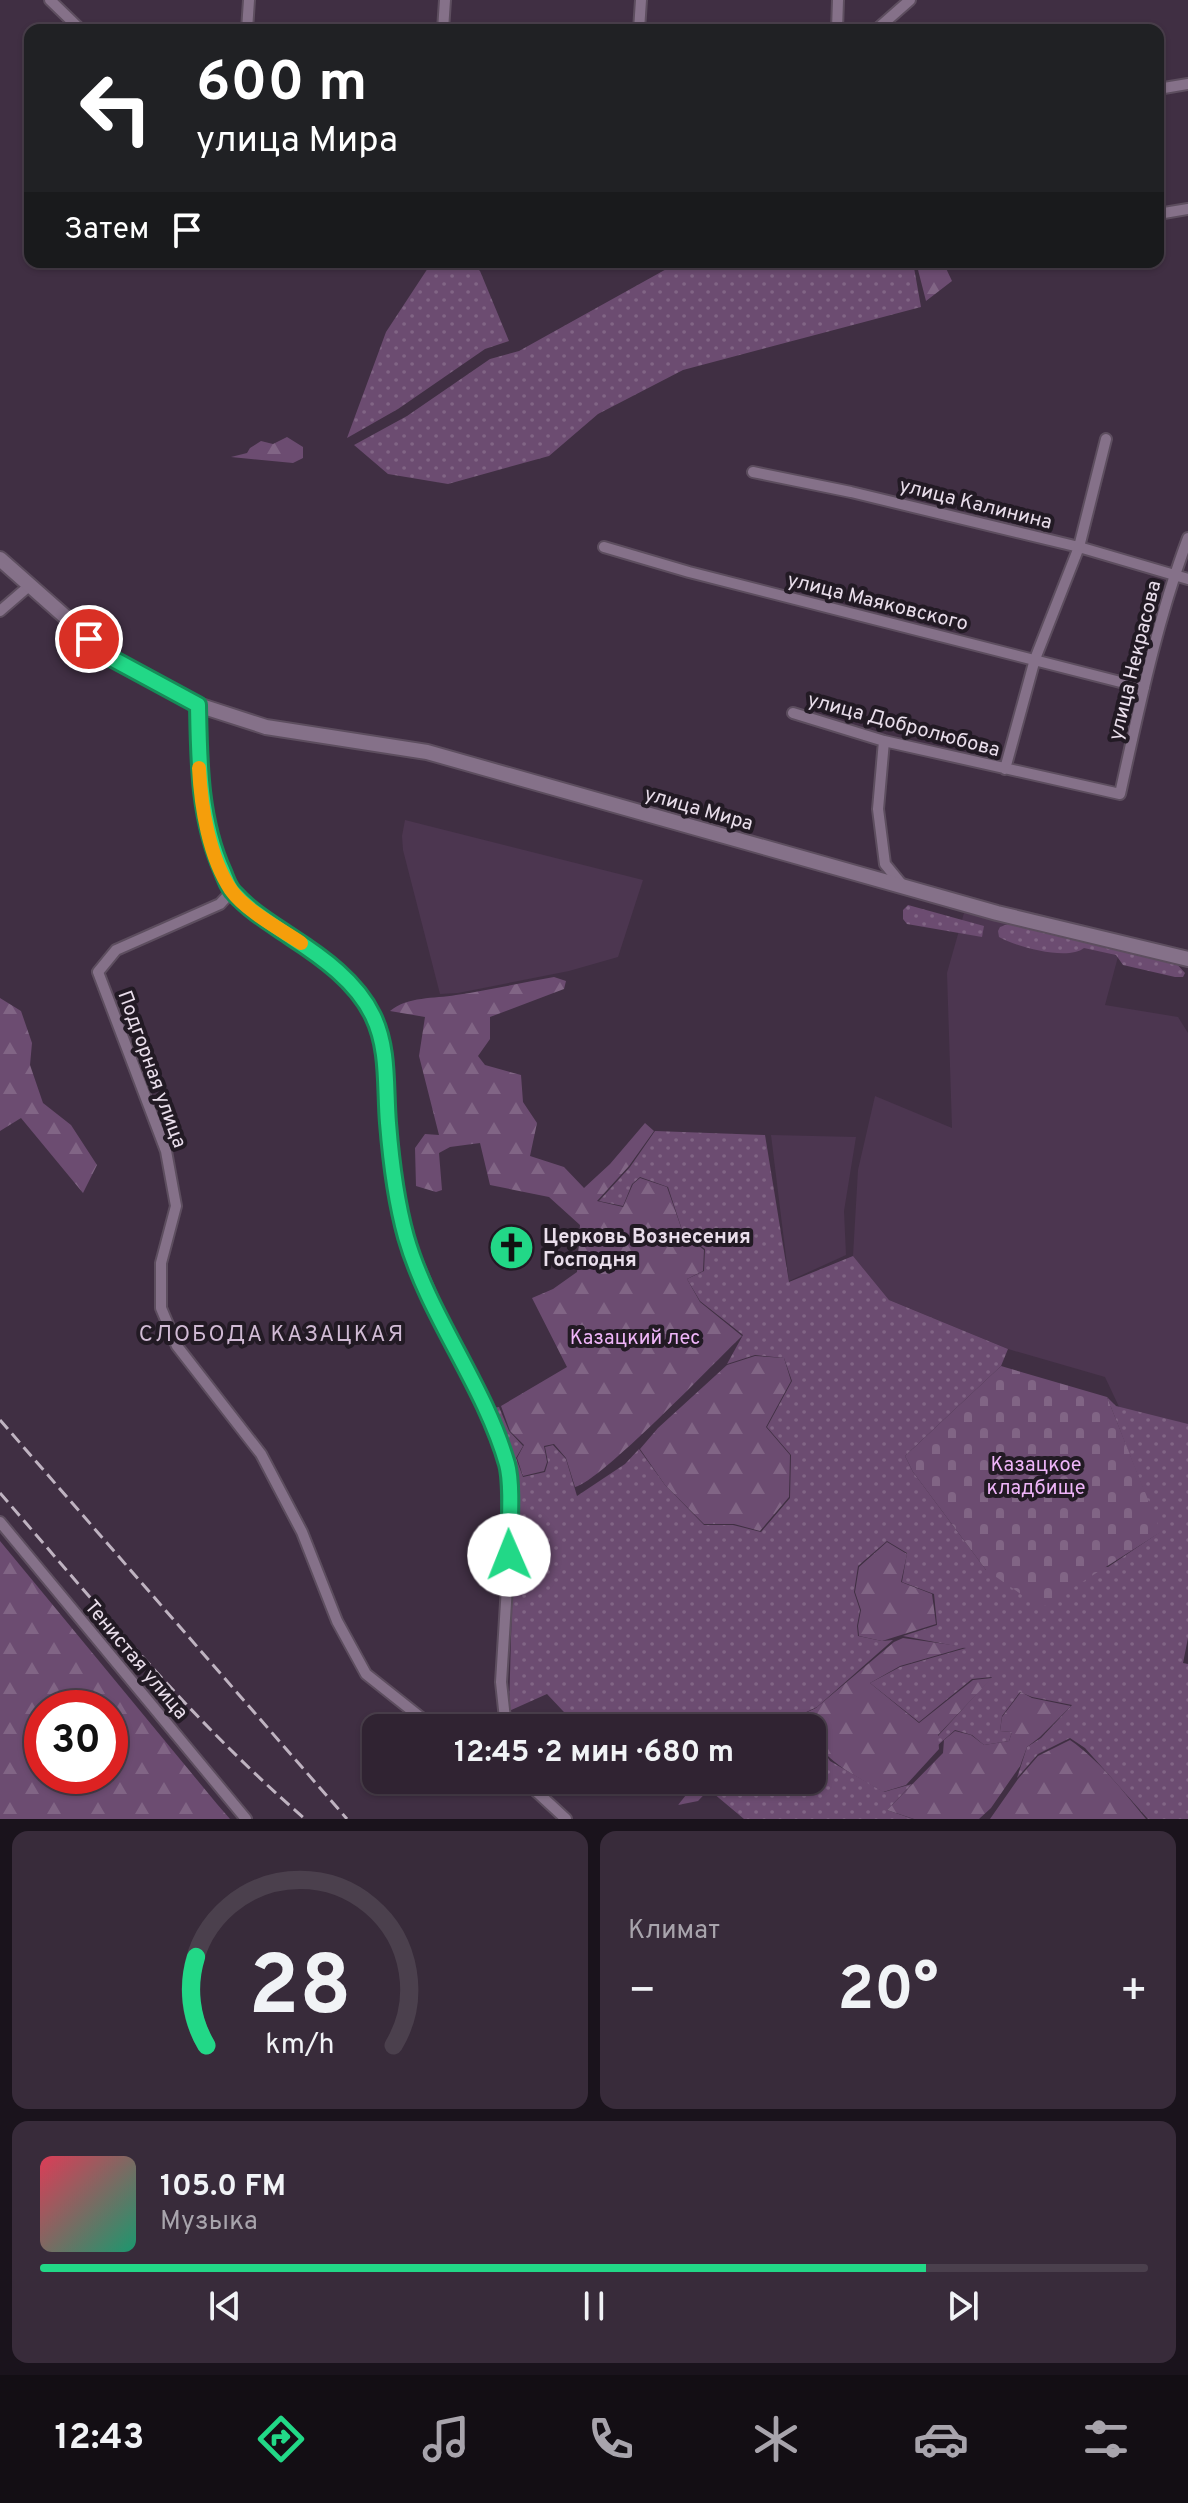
<!DOCTYPE html>
<html lang="ru">
<meta charset="utf-8">
<style>
body{margin:0;font-family:Overpass,sans-serif;background:#382b3a;color:#f1f3f6;height:100vh;display:flex;flex-direction:column;font-size:30px;white-space:nowrap}
*{box-sizing:border-box;margin:0}
p{font-size:26px;color:#a8a4ac}
.icon{flex:none;width:44px;height:44px;fill:none;stroke:currentColor;stroke-width:2;stroke-linecap:round;stroke-linejoin:round}
.map{position:relative;height:1819px;overflow:hidden}
.sheet{display:flex;flex-direction:column;gap:12px;padding:12px;background:#1a131c;flex:1}
.sheet>*{flex:none}
.hud{position:absolute;left:24px;top:24px;width:1140px;height:244px;border-radius:16px;box-shadow:0 2px 6px #0004,0 0 0 2px #4b404d;background:#202124;color:#fff;overflow:hidden}
.speed{position:absolute;left:24px;top:1690px;display:flex;gap:16px;font-size:40px;font-weight:700;text-align:center}
.speed>*{display:grid;place-content:center;width:104px;height:104px;border-radius:50%;background:#302332;box-shadow:0 2px 6px #0004,0 0 0 2px #4b404d;line-height:1}
.speed .limit{border:12px solid #d22;background:#fff;color:#111}
.pin{position:absolute;display:grid;place-items:center;width:68px;height:68px;color:#fff;margin:-34px;border:4px solid #fff;border-radius:50%;box-shadow:0 2px 8px #0007}
.me{position:absolute;width:88px;margin:-44px;rotate:359deg;stroke-linejoin:round;filter:drop-shadow(0 0 6px #0008)}
.turn{display:flex;align-items:center;gap:28px;height:168px;padding:0 40px;font-size:36px}
.turn .icon{width:104px;height:104px;stroke-width:2.5}
.turn b{display:block;font-size:56px;line-height:68px}
.then{display:flex;align-items:center;height:76px;padding:0 40px;background:#0003;gap:16px;font-size:30px}
.big{font-size:60px;font-weight:700;line-height:1.1}
.sheet .tile{flex:1;display:flex;flex-direction:column;justify-content:center;gap:12px;min-width:0;padding:0 28px;border-radius:16px;background:#382b3a}
.sheet .dial{align-items:center;gap:0}
.dial svg{height:208px;overflow:visible;fill:none;stroke:#4b404d;stroke-width:7;stroke-linecap:round;text-anchor:middle}
.dial text{fill:#f1f3f6;stroke:none}
.song{display:flex;align-items:center;gap:24px}
.cover{width:96px;height:96px;border-radius:12px;background:linear-gradient(135deg,hsl(350 70% 55%),hsl(160 70% 35%))}
.played{height:8px;border-radius:4px;background:linear-gradient(90deg,#22d887 80%,#4b404d 80%)}
.keys{display:flex;justify-content:space-around;direction:ltr}
.heat{display:flex;justify-content:space-between;align-items:center;font-size:44px;direction:ltr}
.sheet .tiles{flex:1;display:grid;gap:12px;grid-template-columns:1fr 1fr}
.tile:last-child{grid-column:span 2}
.trip{position:absolute;left:362px;top:1714px;width:464px;height:80px;border-radius:16px;background:#302332;box-shadow:0 2px 6px #0004,0 0 0 2px #4b404d;font-weight:700;line-height:80px;text-align:center}
.dock{display:flex;height:128px;justify-content:space-around;align-items:center;background:#130e14;color:#a8a4ac}
.dock .icon{width:56px;height:56px}
.dock .on{color:#22d887}
.dock b{font-size:36px;color:#f1f3f6}
.map>svg:first-child{display:block}
</style>
<div class="map">
<svg width="1188" height="1819" viewBox="0 0 1188 1819">
<defs>
<pattern id="grass-dots" width="8" height="8" patternUnits="userSpaceOnUse" patternTransform="scale(2)"><rect width="8" height="8" fill="#6c4c71"/><path d="M2 2h.1M6 6h.1" fill="none" stroke="#816585" stroke-width="1.8" stroke-linecap="round"/></pattern>
<pattern id="forest-firs" width="22" height="20" patternUnits="userSpaceOnUse" patternTransform="scale(2)"><rect width="22" height="20" fill="#6c4c71"/><path d="M5 1l3.5 6h-7zM16 11l3.5 6h-7z" fill="#816585"/></pattern>
<pattern id="cemetery-stones" width="16" height="16" patternUnits="userSpaceOnUse" patternTransform="scale(2)"><rect width="16" height="16" fill="#6c4c71"/><path d="M2 7V4a2 2 0 0 1 4 0v3zM10 15v-3a2 2 0 0 1 4 0v3z" fill="#816585"/></pattern>
</defs>
<rect width="100%" height="100%" fill="#402f43"/>
<!-- built -->
<path fill="#4c3650" d="M405,820L643,880L618,957L569,971L458,993L440,994L403,850L402,836Z
M964,913L1119,953L1105,1005L1178,1017L1188,1033V1430L1121,1411L1105,1377L1008,1349L889,1300L853,1256L858,1170L875,1096L952,1128L947,973Z
M771,1135L856,1137L844,1211L846,1255L789,1281Z"/>
<!-- grass -->
<path fill="url(#grass-dots)" d="M471,262L480,271L509,341L485,349L398,409L347,438L386,332L428,268Z
M679,262H913L921,307L683,370L598,414L549,456L448,484L388,474L354,445L407,416L490,359L519,351Z
M908,905L984,926L982,937L907,924L903,919V910Z
M1011,923L1175,962L1185,973L1183,977H1175L1123,965L1116,955L1084,948C1068,961 1017,947 999,937L998,931L1000,927Z
M655,1131L765,1135L789,1282L853,1256L889,1300L1008,1349L1001,1366L905,1456L913,1472L986,1570L1108,1567L1160,1532L1107,1397L1116,1406L1188,1424V1638L1183,1663L1188,1664V1819H1148L1085,1748L1070,1738L1038,1754L1017,1778L1027,1747L1041,1738L1072,1705L1032,1697L1020,1692L1002,1716L1000,1731L1012,1732L1009,1741L984,1745L972,1735L955,1730L938,1745V1736L992,1677L972,1679L919,1722L870,1683L900,1667L966,1648L903,1636L937,1625L934,1594L902,1582L907,1553L887,1541L858,1566L854,1592L860,1610L857,1626L858,1636L882,1641L893,1640L817,1707L772,1728H579L547,1694L509,1711L514,1528L512,1465L492,1408L499,1407L509,1431L523,1446L516,1458L523,1477L545,1472L548,1462L545,1447L553,1445L566,1459L577,1496L625,1464L639,1449L665,1485L704,1525H733L761,1532L790,1498L791,1455L767,1427L792,1381L784,1358L755,1355L727,1364L743,1335L700,1301L687,1279L704,1271L705,1249L683,1233L668,1187L640,1177L632,1184L623,1206L599,1201L630,1167Z
M812,1734L830,1761L884,1792L912,1784L887,1810L913,1819H744L713,1793L707,1792L719,1780H812Z"/>
<!-- forest -->
<path fill="url(#forest-firs)" fill-rule="evenodd" d="M916,262H943L952,281L926,301Z
M287,437L303,447V458L293,463L231,457L247,453L250,448L261,441L273,444Z
M554,977L566,981L564,989L490,1017V1039L478,1056L485,1065L521,1075L523,1102L537,1123L530,1156L564,1167L584,1188L610,1164L645,1123L654,1131L629,1166L597,1201L623,1207L633,1184L640,1178L667,1187L683,1233L704,1250L703,1271L687,1279L700,1302L742,1336C715,1362 600,1482 575,1487L566,1458L554,1444L544,1446L547,1462L544,1471L523,1476L517,1458L524,1445L510,1431L501,1406L567,1367L532,1298L553,1289L577,1272L580,1225L549,1197L490,1185L480,1143L450,1147L439,1153L442,1190L436,1192L416,1186L415,1148L425,1134L439,1135L419,1056L425,1017L390,1011C408,996 434,999 456,995C489,990 521,983 554,977Z
M0,998L21,1011L32,1043L30,1065L43,1103L71,1125L97,1165L83,1193L21,1118L0,1131Z
M755,1356L784,1358L791,1381L766,1427L790,1455L789,1497L760,1531L734,1524H704L665,1485L640,1449L658,1428L727,1365Z
M0,1541L217,1804L230,1819H0ZM42,1708H110V1776H42Z
M887,1542L907,1554L901,1582L932,1594L936,1624L882,1641L859,1636L858,1626L861,1610L855,1592L859,1567Z
M903,1638L966,1647L900,1666L870,1683L919,1723L973,1680L992,1678L938,1735L939,1749L906,1785L883,1792C857,1776 817,1759 812,1728H774L816,1708L894,1642Z
M1021,1692L1032,1698L1071,1706L1040,1737L1027,1747L1020,1766L991,1808L979,1819H914L887,1810L943,1753L944,1740L955,1731L971,1735L984,1745L1009,1741L1012,1732L1000,1731L1002,1717Z
M1070,1740C1100,1761 1123,1791 1146,1819H990L1018,1779L1038,1756Z
M698,1780H718L698,1801L678,1805Z"/>
<!-- cemetery -->
<path fill="url(#cemetery-stones)" d="M1001,1366L1107,1397L1161,1532L1041,1608L986,1570L913,1472L905,1456Z"/>
<g fill="none" stroke-linecap="round" stroke-linejoin="round">
<defs>
<path id="minor" d="M50,0L81,30
M247,30L249,0
M443,30L445,0
M639,30L641,0
M837,30L838,0
M876,30L910,0
M1158,89L1188,84
M1158,214L1188,209
M753,472L851,492L1079,547L1188,579
M604,547L689,572L1144,688
M0,611L29,586
M198,705L199,773L205,813L215,855L232,891L261,917L319,954L355,989L373,1015L384,1046L388,1125L399,1203L407,1239L449,1336L482,1398L508,1467L509,1555L501,1682L506,1728
M793,713L884,741L1120,794C1139,708 1157,620 1188,538
M884,741L878,809L885,864L903,886
M1005,769L1035,659L1079,547L1106,439
M232,891L220,904L116,950L98,972L166,1151L176,1206L161,1263V1308L177,1346L261,1454L302,1532L337,1621L366,1674L434,1728
M0,1522L246,1819
M524,1780L566,1819"/>
<path id="secondary" d="M0,559L113,659L198,705L266,727L427,752L997,913L1188,959"/>
</defs>
<!-- minor casing -->
<use href="#minor" stroke="#5d4e5f" stroke-width="14"/>
<!-- secondary casing -->
<use href="#secondary" stroke="#5d4e5f" stroke-width="18"/>
<!-- minor -->
<use href="#minor" stroke="#857189" stroke-width="10"/>
<!-- secondary -->
<use href="#secondary" stroke="#857189" stroke-width="14"/>
<!-- rail -->
<path stroke="#bfb3c1" stroke-width="3" stroke-dasharray="12 6" stroke-linecap="butt" d="M0,1420L347,1819
M0,1493C98,1606 192,1721 305,1819"/>
</g>
<g fill="none" stroke-linecap="round" stroke-linejoin="round">
<defs>
<path id="route" d="M89,639L113,659L198,705C199,761 199,819 223,872C226,879 228,887 234,893C250,911 272,924 291,937C322,957 357,982 373,1016C389,1049 385,1087 388,1123C391,1161 396,1201 406,1237C429,1317 484,1384 507,1464C513,1486 509,1530 509,1555"/>
</defs>
<!-- route casing -->
<use href="#route" stroke="#168c58" stroke-width="20"/>
<!-- route -->
<use href="#route" stroke="#22d887" stroke-width="14"/>
<!-- slow -->
<path stroke="#f59e0b" stroke-width="14" d="M199,768C201,807 209,857 231,890C245,910 280,929 301,943"/>
</g>
<!-- icons -->
<defs>
<symbol id="church-disc" viewBox="-11 -11 22 22"><circle r="9.5" fill="#22d887" stroke="#221a24"/><path d="M-1.2-6h2.4v3.5h3.3v2.4h-3.3V6h-2.4V-.1h-3.3v-2.4h3.3Z" fill="#111"/></symbol>
</defs>
<g fill-rule="evenodd">
<use href="#church-disc" x="486" y="1222" width="51" height="51"/>
</g>
<g text-anchor="middle" stroke-width="8" stroke-linejoin="round" paint-order="stroke">
<!-- street labels -->
<g font-size="20" fill="#e9deeb" stroke="#221a24">
<text transform="translate(976 503) rotate(14)" y="7">улица Калинина</text>
<text transform="translate(878 601) rotate(14)" y="7">улица Маяковского</text>
<text transform="translate(1134 660) rotate(-76)" y="7">улица Некрасова</text>
<text transform="translate(904 724) rotate(15)" y="7">улица Добролюбова</text>
<text transform="translate(699 808) rotate(16)" y="7">улица Мира</text>
<text transform="translate(153 1069) rotate(70)" y="7">Подгорная улица</text>
<text transform="translate(137 1659) rotate(50)" y="7">Тенистая улица</text>
</g>
<!-- poi labels -->
<g font-size="20" font-weight="bold" fill="#e9deeb" stroke="#221a24" text-anchor="start">
<text x="543" y="1243">Церковь Вознесения<tspan x="543" dy="23">Господня</tspan></text>
</g>
<!-- park labels -->
<g font-size="20" fill="#efb5f9" stroke="#221a24">
<text x="635" y="1344">Казацкий лес</text>
<text x="1036" y="1471">Казацкое<tspan x="1036" dy="23">кладбище</tspan></text>
</g>
<!-- neighbourhood labels -->
<g font-size="22" letter-spacing="2" fill="#d1bbd5" stroke="#221a24">
<text x="272" y="1341">СЛОБОДА КАЗАЦКАЯ</text>
</g>
</g>
</svg>
<div class="speed"><div class="limit">30</div></div>
<div class="pin" style="left:89px;top:639px;background:#d93025"><svg class="icon" aria-label="arrive" viewBox="0 0 24 24"><path d="M6 21V4h12l-3 4 3 4H6"/></svg></div>
<svg class="me" style="left:509px;top:1555px" viewBox="-20 -20 40 40"><circle r="19" fill="#fff"/><path d="M0-13L10 11 0 6-10 11z" fill="#22d887"/></svg>
<div class="trip">12:45 · 2 мин · 680 m</div>
<div class="hud">
<div class="turn"><svg class="icon" aria-label="left" viewBox="0 0 24 24"><path d="M17 20v-9H6M10 6l-5 5 5 5"/></svg><div><b>600 m</b>улица Мира</div></div>
<div class="then">Затем<svg class="icon" aria-label="arrive" viewBox="0 0 24 24"><path d="M6 21V4h12l-3 4 3 4H6"/></svg></div>
</div>
</div>
<section class="sheet">
<div class="tiles">
<div class="tile dial"><svg viewBox="0 0 100 80">
<path d="M14 69A42 42 0 1 1 86 69"/>
<path d="M14 69A42 42 0 0 1 10 35" stroke="#22d887"/>
<text x="50" y="56" font-size="32" font-weight="700">28</text>
<text x="50" y="72" font-size="11">km/h</text>
</svg></div>
<div class="tile"><p>Климат</p>
<div class="heat"><a>−</a><b class="big">20°</b><a>+</a></div>
</div>
<div class="tile">
<div class="song"><i class="cover"></i><div><b>105.0 FM</b><p>Музыка</p></div></div>
<div class="played"></div>
<div class="keys"><svg class="icon" aria-label="previous" viewBox="0 0 24 24"><path d="M18 5L8 12l10 7zM5 5v14"/></svg><svg class="icon" aria-label="pause" viewBox="0 0 24 24"><path d="M8 5v14M16 5v14"/></svg><svg class="icon" aria-label="next" viewBox="0 0 24 24"><path d="M6 5l10 7-10 7zM19 5v14"/></svg></div>
</div>
</div>
</section>
<nav class="dock">
<b>12:43</b>
<svg class="icon on" aria-label="directions" viewBox="0 0 24 24"><path d="M12 3l9 9-9 9-9-9zM9 14v-3h6M13 9l2 2-2 2"/></svg>
<svg class="icon" aria-label="music" viewBox="0 0 24 24"><path d="M9 18V5l10-2v13"/><circle cx="6" cy="18" r="3"/><circle cx="16" cy="16" r="3"/></svg>
<svg class="icon" aria-label="phone" viewBox="0 0 24 24"><path d="M5 4h4l2 5-3 2q2 4 5 5l2-3 5 2v4C11 20 4 13 5 4z"/></svg>
<svg class="icon" aria-label="climate" viewBox="0 0 24 24"><path d="M12 3v18M4 7l16 10M4 17L20 7"/></svg>
<svg class="icon" aria-label="car" viewBox="0 0 24 24"><path d="M5 17H2v-5l4-1 3-4h7l3 4 3 1v5h-3M9 17h6M6 11h13"/><circle cx="7" cy="17" r="2"/><circle cx="17" cy="17" r="2"/></svg>
<svg class="icon" aria-label="filters" viewBox="0 0 24 24"><path d="M4 7h16M4 17h16"/><circle cx="9" cy="7" r="2"/><circle cx="15" cy="17" r="2"/></svg>
</nav>
